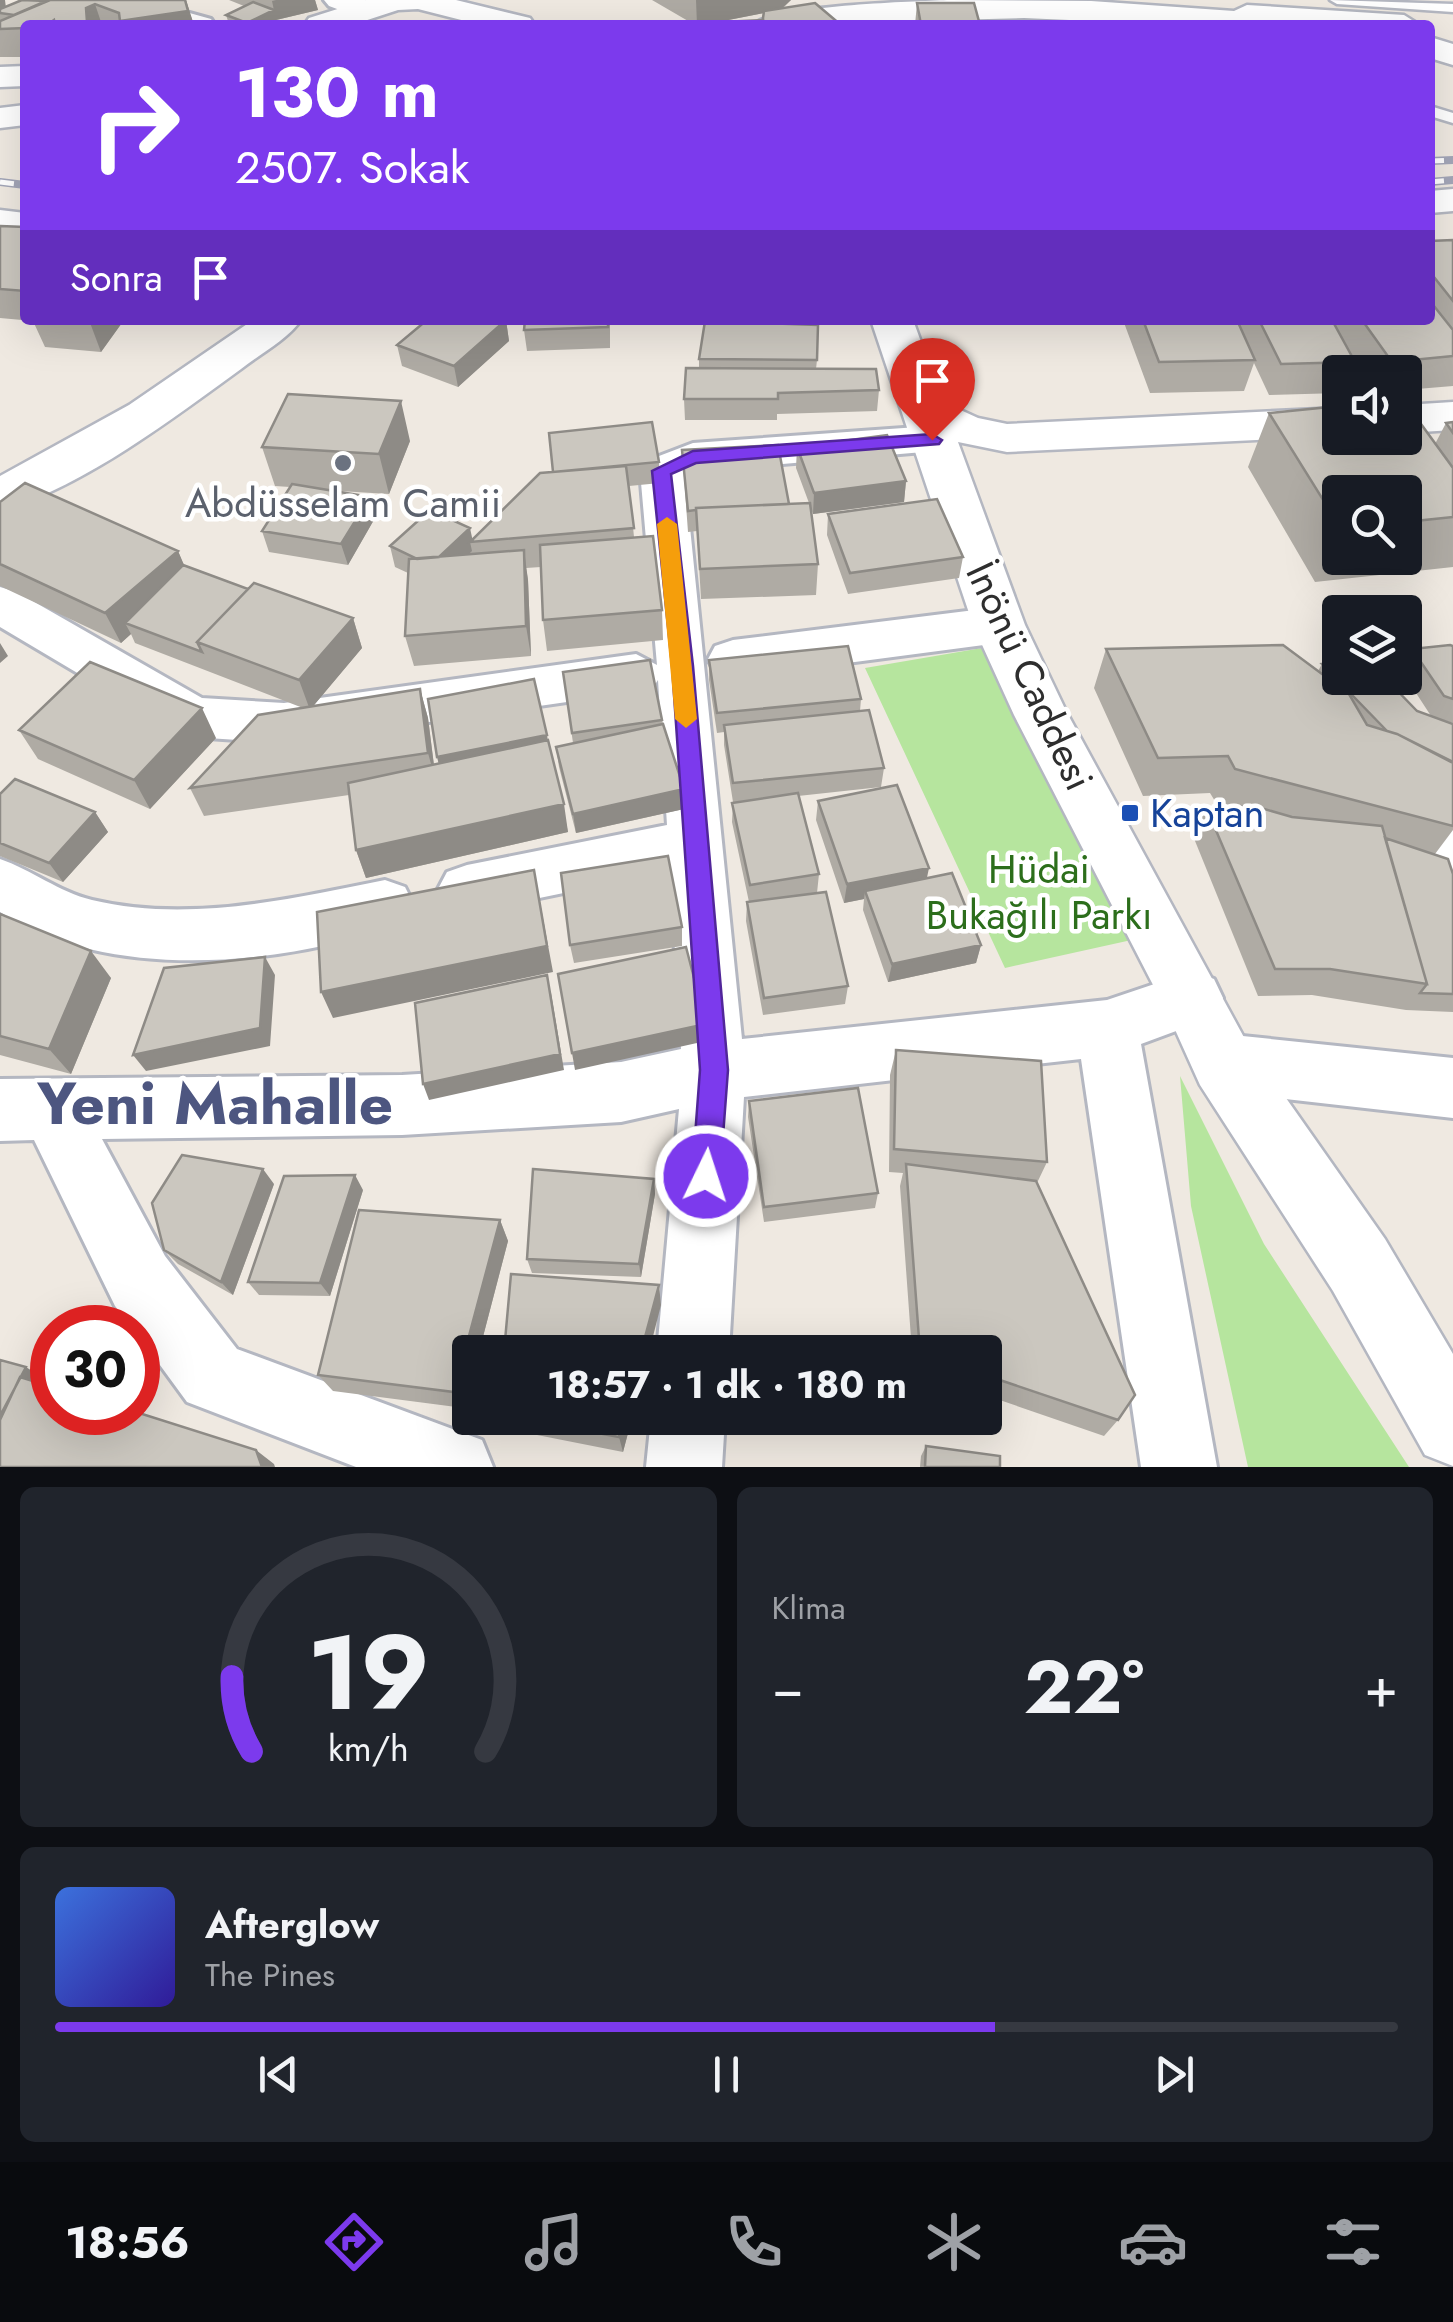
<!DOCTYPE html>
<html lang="tr">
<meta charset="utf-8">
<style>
body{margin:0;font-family:Jost,sans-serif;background:#20242c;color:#f1f3f6;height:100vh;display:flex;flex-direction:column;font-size:38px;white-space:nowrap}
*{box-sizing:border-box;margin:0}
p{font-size:32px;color:#9ea1a6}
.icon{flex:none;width:55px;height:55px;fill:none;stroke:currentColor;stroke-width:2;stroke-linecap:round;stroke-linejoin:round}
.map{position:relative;height:1467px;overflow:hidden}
.panel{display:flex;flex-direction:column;gap:20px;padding:20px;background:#0d0f14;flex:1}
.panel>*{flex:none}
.top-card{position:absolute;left:20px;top:20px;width:1415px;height:305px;border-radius:10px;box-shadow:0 10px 40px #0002;background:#7c3aed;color:#fff;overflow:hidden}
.tools{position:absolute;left:1322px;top:355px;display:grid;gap:20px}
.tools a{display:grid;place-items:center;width:100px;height:100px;border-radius:10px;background:#171b24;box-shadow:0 10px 40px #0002;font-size:50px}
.speed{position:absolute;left:30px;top:1305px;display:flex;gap:20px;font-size:50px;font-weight:700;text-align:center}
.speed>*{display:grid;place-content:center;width:130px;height:130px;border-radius:50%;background:#171b24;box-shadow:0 10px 40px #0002;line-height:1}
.speed .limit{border:15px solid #d22;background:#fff;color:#111}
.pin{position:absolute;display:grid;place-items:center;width:85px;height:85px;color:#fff;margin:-102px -42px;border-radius:50% 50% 50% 0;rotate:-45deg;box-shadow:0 0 10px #0007}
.pin .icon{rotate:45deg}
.me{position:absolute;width:110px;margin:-55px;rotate:4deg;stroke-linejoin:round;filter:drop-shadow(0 0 8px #0008)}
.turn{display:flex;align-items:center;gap:35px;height:210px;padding:0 50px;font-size:45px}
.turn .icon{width:130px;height:130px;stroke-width:2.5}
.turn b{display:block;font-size:70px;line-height:85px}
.then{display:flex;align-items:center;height:95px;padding:0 50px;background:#0003;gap:20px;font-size:38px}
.big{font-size:75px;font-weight:700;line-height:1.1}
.panel .tile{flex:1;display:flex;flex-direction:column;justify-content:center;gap:15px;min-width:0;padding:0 35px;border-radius:15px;background:#20242c}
.panel .dial{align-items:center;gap:0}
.dial svg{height:260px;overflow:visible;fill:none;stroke:#363941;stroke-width:7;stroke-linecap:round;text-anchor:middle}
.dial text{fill:#f1f3f6;stroke:none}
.song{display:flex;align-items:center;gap:30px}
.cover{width:120px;height:120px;border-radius:15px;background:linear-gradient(135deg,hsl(220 70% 55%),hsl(250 70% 35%))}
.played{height:10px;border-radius:5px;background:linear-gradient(90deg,#7c3aed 70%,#363941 70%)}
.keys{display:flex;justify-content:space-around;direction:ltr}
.heat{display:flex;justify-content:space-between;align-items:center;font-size:55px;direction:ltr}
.panel .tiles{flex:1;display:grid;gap:20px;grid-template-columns:1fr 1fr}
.tile:last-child{grid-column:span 2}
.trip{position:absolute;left:452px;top:1335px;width:550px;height:100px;border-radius:10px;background:#171b24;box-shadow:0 10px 40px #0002;font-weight:700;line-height:100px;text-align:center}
.tabs{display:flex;height:160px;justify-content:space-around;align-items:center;background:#090b0e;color:#9ea1a6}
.tabs .icon{width:70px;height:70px}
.tabs .active{color:#7c3aed}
.tabs b{font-size:45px;color:#f1f3f6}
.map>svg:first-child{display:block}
</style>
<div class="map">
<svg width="1453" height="1467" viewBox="0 0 1453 1467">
<rect width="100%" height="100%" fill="#efe9e1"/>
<!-- green -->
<path fill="#b6e59e" d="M982,648L1136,939L1005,968L865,668Z
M1180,1076L1264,1244L1409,1467H1248L1191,1206Z"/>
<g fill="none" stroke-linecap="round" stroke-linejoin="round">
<defs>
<path id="lane" d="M1330,0L1453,4V12L1337,4Z
M1430,106L1453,113V123L1430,116Z"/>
<path id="street" d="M95,0H143L211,19L215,25H166L100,6Z
M324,0H365L379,10L364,19L329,6Z
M932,426L947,430L954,440L947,450L701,471L685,478L742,1039L1107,1000L1193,971L1214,979L1223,998L1214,1017L1141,1044L1217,1467H1141L1081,1059L744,1097L729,1352H657L679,1109L621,1122L402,1135L102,1139L165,1256L237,1349L482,1440L493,1467H356L187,1402L138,1335V1328H132L115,1306L34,1140L0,1141V1079L402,1075L621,1062L681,1049L670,871L467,913L447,906L438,889L447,872L467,865L667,825L658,680L654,686L636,692L284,743L193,737L175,731L0,627V587L17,592L202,698L284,703L636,654L657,665L640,471L646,461L693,443Z
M999,607L1016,612L1024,625L1016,638L999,643L733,678L715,672L708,659L715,646L733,640Z
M1453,808V911L1433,904C1417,872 1415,845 1433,815Z
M0,859C32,870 59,892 92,900C188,923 290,899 385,880L405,887L414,905L405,923C286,965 112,984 0,912Z
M1223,1034L1453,1058V1118L1223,1092L1201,1084L1192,1063L1201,1042Z
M651,1418H725L722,1467H646Z"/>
<path id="secondary" d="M366,0H456L530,18L535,25H481L418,9L398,10L352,25H304L309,18Z
M950,0L1091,1L1234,11L1247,5L1404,15L1420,25H1183L1024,18L753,25C767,6 919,1 950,0Z
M1430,37L1453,44V65L1430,58Z
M25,66V86L0,87V67Z
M25,105V125L0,128V108Z
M1453,189V211L1430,213V191Z
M0,210L25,213V235L0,232Z
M253,320H301C287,340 260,354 241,369C172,419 82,488 0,511V476L129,405Z
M871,320H913L943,402L978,418L1007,424L1340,408V436L1007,452L958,442L1025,625L1066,711L1246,1041L1385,1239L1453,1354V1466L1425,1455L1333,1291L1200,1085L1168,1014L1014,715L973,625Z
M1453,402V430L1405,433V405Z"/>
</defs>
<!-- lane casing -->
<use href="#lane" stroke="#b4b7c1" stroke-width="5"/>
<!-- street casing -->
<use href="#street" stroke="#b4b7c1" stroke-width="6"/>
<!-- secondary casing -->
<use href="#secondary" stroke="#b4b7c1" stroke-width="5"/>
<!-- lane -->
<use href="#lane" fill="#fff" fill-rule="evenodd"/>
<!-- street -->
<use href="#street" fill="#fff" fill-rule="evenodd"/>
<!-- secondary -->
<use href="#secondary" fill="#fff" fill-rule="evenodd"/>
<defs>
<path id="rail" d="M1430,161L1453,160
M0,182L25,185
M1430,182L1453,180"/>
</defs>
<!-- rail casing -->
<use href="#rail" stroke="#a3a6b8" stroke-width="8"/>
<!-- rail -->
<use href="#rail" stroke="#fff" stroke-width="5" stroke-dasharray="14" stroke-linecap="butt"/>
</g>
<!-- wall -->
<path fill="#afaba4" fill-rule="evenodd" d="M0,0L6,7L20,1L17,0H185L194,25H25V57H0Z
M229,0H315L318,10L276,20L266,25H231L229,24L226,15L244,6Z
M652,0H791L783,8L841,25H695ZM764,13L763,20L718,22Z
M917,3L980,25H915Z
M0,226L25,227V320H124L101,352L45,347L33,321L0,318Z
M1453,240V386L1405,390V372H1364L1347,348L1355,362L1350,372H1340V393L1269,395L1254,363L1244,391L1150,393L1123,320H1430V241Z
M408,320H506L509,341L458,387L402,366L397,345L423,324Z
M525,320H610V348L527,351L524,330Z
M699,359L817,360L816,369L879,390L877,411L777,414V420H685L684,399L699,368Z
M1269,413L1435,444L1446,423L1453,422V567L1315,582L1248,467ZM1340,492H1405V558H1340Z
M410,441L389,494L323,490L370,497L375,518L348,565L269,552L262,531L290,487L275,486L262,447Z
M797,447L906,481L904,502L813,514L810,506L818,564L816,595L701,599L697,531L688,532L682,450L789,504L809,503L796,468Z
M659,462L660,483L629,486L634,537L662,610L663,640L547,651L543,620L541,567L526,568L528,580L531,656L414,666L405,636L408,573L395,567L390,546L473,539L540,473Z
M0,502L178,551L184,566L248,589L353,618L362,648L313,706L420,689L428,718L434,765L548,740L568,832L366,878L356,850L349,795L204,816L190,788L303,708L135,643L131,634L121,643L0,586Z
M828,514L963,557L959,578L848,594L827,535Z
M1453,646V723L1431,716L1405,676V662L1412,649Z
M1106,649L1318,671L1322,664L1417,711L1453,724V830L1435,854L1453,874V1012L1406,1010L1312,995L1258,996L1193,836L1206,807H1221L1218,806L1210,793L1143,796L1094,688Z
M709,660L861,699L860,711L884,768L881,787L798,796L819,874L817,893L848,986L845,1004L763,1015L746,921L747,902H749L732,822L733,802L724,745V732L717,733L709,680Z
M563,672L662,720L684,789V809L576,833L559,767L556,747L573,743Z
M19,730L216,738L150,809L38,759Z
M0,794L95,812L108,832L63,882L0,856Z
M818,801L927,878L981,945L976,963L888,982L863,910L864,899L844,903L816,820Z
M0,914L111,978L71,1074L0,1055Z
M682,927V946L574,963L570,945Z
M896,1050L1047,1162L1037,1183L1118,1420L1104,1436L985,1395V1352H912L900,1186L903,1173L889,1172L890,1075Z
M749,1101L878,1193L875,1208L764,1222L748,1117Z
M654,1179L655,1194L641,1277L532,1273L527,1259Z
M274,1184L233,1295L178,1264L164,1250Z
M363,1190L330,1296L259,1295L248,1282Z
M500,1220L508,1241L479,1352H470V1385L464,1408L333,1391L318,1375Z
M500,1418H632L623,1452L507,1429Z
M926,1446L1000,1467H920L921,1456Z"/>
<!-- shaded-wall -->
<path fill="#8e8b86" d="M0,0H5L6,8L0,10Z
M186,0L194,25H121L120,21Z
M276,0H315L318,10L276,20L272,1Z
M696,0H791L780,10L703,25H697Z
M95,4L102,25H36Z
M274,10L276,20L266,25H248L247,23Z
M89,320H124L101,352Z
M506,320L509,341L458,387L454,366Z
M401,401L410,441L389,494L379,454Z
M906,481L904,502L813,514L814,493Z
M370,497L375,518L348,565L341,544Z
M470,528L473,542H470L472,551L435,586L431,565Z
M524,550L528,580L531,656L526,626Z
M178,551L191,581L125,623L131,634L121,643L105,613Z
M353,618L362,648L310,710L299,680Z
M0,643L8,656L0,663Z
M420,689L428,718L436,782L428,753Z
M202,708L216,738L150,809L134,780Z
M547,735L550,755L442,777L437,757Z
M684,789V809L576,833L573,814Z
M564,804L568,832L366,878L356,850Z
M95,812L108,832L63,882L49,863Z
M929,868L925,887L865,891L864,899L844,903L847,884Z
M534,870L553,972L333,1018L321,992Z
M981,945L976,963L888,982L892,964Z
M91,951L111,978L71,1074L49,1049Z
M265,957L275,975L270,1046L146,1071L133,1055Z
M551,993L564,1070L429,1100L423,1084Z
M706,1024V1041L575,1070L572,1053Z
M263,1169L274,1184L233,1295L221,1282Z
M355,1175L363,1190L330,1296L320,1283Z
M654,1179L655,1194L641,1277L639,1264Z
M500,1220L508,1241L479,1352H470V1385L464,1408L454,1392Z
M659,1285L661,1305L649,1352H641Z
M26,1367L44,1379L0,1462V1416Z
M624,1418H632L623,1452L619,1437Z
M256,1450L274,1464L275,1467H262Z"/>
<!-- building -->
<path fill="#cbc7bf" stroke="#8e8b86" stroke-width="2.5" d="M22,0L46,1L14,15L0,13V9Z
M50,0H185L188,11L120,21L119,13L95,4L86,8L87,22L55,25L54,20L47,25H25V28L0,29V21Z
M253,2L274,10L247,23L226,15Z
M815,3L841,25H762L764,11Z
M917,3H974L980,25H921Z
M763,20L762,25H703L702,23Z
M0,226L25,227V291L0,289Z
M1453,240V301L1430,272V241Z
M1430,301L1453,330V356L1392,362L1362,320H1430Z
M427,320H506L454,366L397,345Z
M525,320H608V327L524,330Z
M1143,320H1237L1255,360L1159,362Z
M1259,320H1332L1355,362L1281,364Z
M705,321L818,325L817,360L699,359Z
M686,368L876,369L879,390L778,393V399H684Z
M288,394L401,401L379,454L262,447Z
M1405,402L1453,468V517L1405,522V492H1340V527L1269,413L1340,406V438H1405Z
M652,422L659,462L553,472L549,433Z
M1453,422V433L1446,423Z
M887,435L906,481L814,493L797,447Z
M778,445L789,504L696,508V510L688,511L682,450Z
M626,466L634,528L470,542L540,473Z
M25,483L178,551L105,613L0,564V502Z
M292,484L370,497L341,544L262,531Z
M937,499L963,557L850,573L828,514Z
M810,503L818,564L700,569L696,508Z
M430,510L470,528L439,557L417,559L390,546Z
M653,536L662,610L543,620L540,545Z
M524,550L526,626L405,636L409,559Z
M183,565L248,589L197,642L202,652L125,623Z
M254,583L353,618L299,680L197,642Z
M1283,645L1349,694L1367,725L1397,734L1453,763V826L1235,769L1228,756L1158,758L1106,649Z
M1450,645L1453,646V699L1444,696L1412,649Z
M848,646L861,699L717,713L709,660Z
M650,660L662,720L572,733L563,672Z
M90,662L202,708L134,780L19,730Z
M1340,662V678H1385L1417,711L1453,724V762L1397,734L1387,731L1322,664Z
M534,679L547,735L437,757L428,699Z
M420,689L428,753L190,788L258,715Z
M869,710L884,768L733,783L724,725Z
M663,724L684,789L573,814L556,747Z
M548,740L564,804L356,850L348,783Z
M15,779L95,812L49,863L0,843V794Z
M897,785L929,868L847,884L818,801Z
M798,793L819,874L750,885L732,803Z
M1254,806L1292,817L1382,826L1427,984L1330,969H1275L1206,807Z
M1385,838L1448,859L1453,874V994L1420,993L1427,984Z
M668,856L682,927L570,945L561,873Z
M534,870L547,946L321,992L317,912Z
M952,873L981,945L892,964L865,891Z
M826,892L848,986L764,998L747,902Z
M0,914L91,951L49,1049L0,1036Z
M686,947L706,1024L572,1053L558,974Z
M265,957L260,1028L133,1055L164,968Z
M547,975L560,1054L423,1084L415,1003Z
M896,1050L1041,1061L1047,1162L894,1149Z
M858,1088L878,1193L764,1207L749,1101Z
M182,1155L263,1169L221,1282L164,1250L152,1203Z
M906,1164L1036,1181L1135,1395L1118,1420L985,1375V1352H920Z
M533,1169L654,1179L639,1264L527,1259Z
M355,1175L320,1283L248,1282L284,1176Z
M359,1210L500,1220L454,1392L318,1375Z
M511,1274L659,1285L641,1352H504Z
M0,1360L26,1367L0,1416Z
M20,1377L52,1387V1412H136L256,1450L262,1467H0V1420Z
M519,1418H624L619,1437Z
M926,1446L1000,1456V1467H925Z"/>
<!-- route -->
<path fill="#7c3aed" stroke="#51269a" stroke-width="2.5" d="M932,434L942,440L939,444L696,463L671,474L693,666L728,1070L720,1176L716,1186L706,1190L696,1186L692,1176L700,1070L672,666L652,471L693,451Z"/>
<!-- slow -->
<path fill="#f59e0b" d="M667,517L677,524L697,719L686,728L675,719L657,524Z"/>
<!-- markers -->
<circle fill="#6b7280" stroke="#fff" stroke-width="4" cx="343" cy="463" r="10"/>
<rect fill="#1a4fb4" stroke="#fff" stroke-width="4" x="1120" y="803" width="20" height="20" rx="5"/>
<g text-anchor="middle" stroke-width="9" stroke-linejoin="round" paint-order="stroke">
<!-- worship labels -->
<g font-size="40" fill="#5b616d" stroke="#fff">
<text x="343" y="517">Abdüsselam Camii</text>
</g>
<!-- street labels -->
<g font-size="40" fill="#2e2e2e" stroke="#fff">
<text transform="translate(1030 676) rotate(65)" y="14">İnönü Caddesi</text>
</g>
<!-- transit labels -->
<g font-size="40" fill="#164399" stroke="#fff" text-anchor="start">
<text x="1150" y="827">Kaptan</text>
</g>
<!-- park labels -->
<g font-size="40" fill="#2c6e1b" stroke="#fff">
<text x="1039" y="883">Hüdai<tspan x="1039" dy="46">Bukağılı Parkı</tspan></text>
</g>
<!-- near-district labels -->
<g font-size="60" font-weight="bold" fill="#4d5680" stroke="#fff">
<text x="215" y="1124">Yeni Mahalle</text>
</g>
</g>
</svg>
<div class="tools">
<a><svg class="icon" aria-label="sound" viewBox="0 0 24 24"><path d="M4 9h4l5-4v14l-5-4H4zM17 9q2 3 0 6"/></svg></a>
<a><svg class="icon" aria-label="search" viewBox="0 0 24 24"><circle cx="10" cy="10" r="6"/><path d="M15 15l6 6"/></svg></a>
<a><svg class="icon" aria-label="layers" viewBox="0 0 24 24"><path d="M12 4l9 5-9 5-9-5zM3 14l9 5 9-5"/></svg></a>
</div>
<div class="speed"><div class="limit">30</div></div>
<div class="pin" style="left:932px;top:440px;background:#d93025"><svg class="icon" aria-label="arrive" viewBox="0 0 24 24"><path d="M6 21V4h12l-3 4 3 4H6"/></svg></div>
<svg class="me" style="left:706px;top:1176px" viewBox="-20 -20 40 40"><circle r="17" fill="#7c3aed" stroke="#fff" stroke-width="3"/><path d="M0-11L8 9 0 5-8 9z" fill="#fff"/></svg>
<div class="trip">18:57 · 1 dk · 180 m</div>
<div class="top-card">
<div class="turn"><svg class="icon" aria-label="right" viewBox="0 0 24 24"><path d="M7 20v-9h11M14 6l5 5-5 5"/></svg><div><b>130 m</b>2507. Sokak</div></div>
<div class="then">Sonra<svg class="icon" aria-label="arrive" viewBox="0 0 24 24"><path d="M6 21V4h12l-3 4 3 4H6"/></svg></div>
</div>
</div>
<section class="panel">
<div class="tiles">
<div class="tile dial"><svg viewBox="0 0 100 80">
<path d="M14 69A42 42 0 1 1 86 69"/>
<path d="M14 69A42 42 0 0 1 8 46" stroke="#7c3aed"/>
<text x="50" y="56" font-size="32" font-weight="700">19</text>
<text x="50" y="72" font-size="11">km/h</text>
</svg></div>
<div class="tile"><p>Klima</p>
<div class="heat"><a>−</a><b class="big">22°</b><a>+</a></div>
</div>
<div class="tile">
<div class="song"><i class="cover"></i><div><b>Afterglow</b><p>The Pines</p></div></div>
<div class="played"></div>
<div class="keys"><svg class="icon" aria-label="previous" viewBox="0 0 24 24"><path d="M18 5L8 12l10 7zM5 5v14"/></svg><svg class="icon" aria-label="pause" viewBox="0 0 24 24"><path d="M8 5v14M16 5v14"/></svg><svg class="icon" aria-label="next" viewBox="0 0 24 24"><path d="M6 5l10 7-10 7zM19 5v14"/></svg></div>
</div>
</div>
</section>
<nav class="tabs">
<b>18:56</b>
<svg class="icon active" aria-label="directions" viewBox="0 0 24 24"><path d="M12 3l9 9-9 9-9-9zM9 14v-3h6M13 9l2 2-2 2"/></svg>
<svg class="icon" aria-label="music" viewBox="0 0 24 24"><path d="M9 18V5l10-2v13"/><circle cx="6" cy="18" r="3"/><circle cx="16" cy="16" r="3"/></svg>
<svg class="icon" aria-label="phone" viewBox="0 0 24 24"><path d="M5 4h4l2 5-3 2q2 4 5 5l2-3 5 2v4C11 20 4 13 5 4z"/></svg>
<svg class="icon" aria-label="climate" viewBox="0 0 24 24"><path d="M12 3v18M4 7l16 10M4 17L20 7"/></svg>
<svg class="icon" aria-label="car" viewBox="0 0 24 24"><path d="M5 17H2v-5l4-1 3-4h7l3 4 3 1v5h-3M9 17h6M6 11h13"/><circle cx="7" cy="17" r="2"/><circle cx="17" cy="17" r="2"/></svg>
<svg class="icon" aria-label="filters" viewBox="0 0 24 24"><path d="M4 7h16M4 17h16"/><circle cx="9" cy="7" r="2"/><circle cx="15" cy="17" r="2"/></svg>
</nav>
